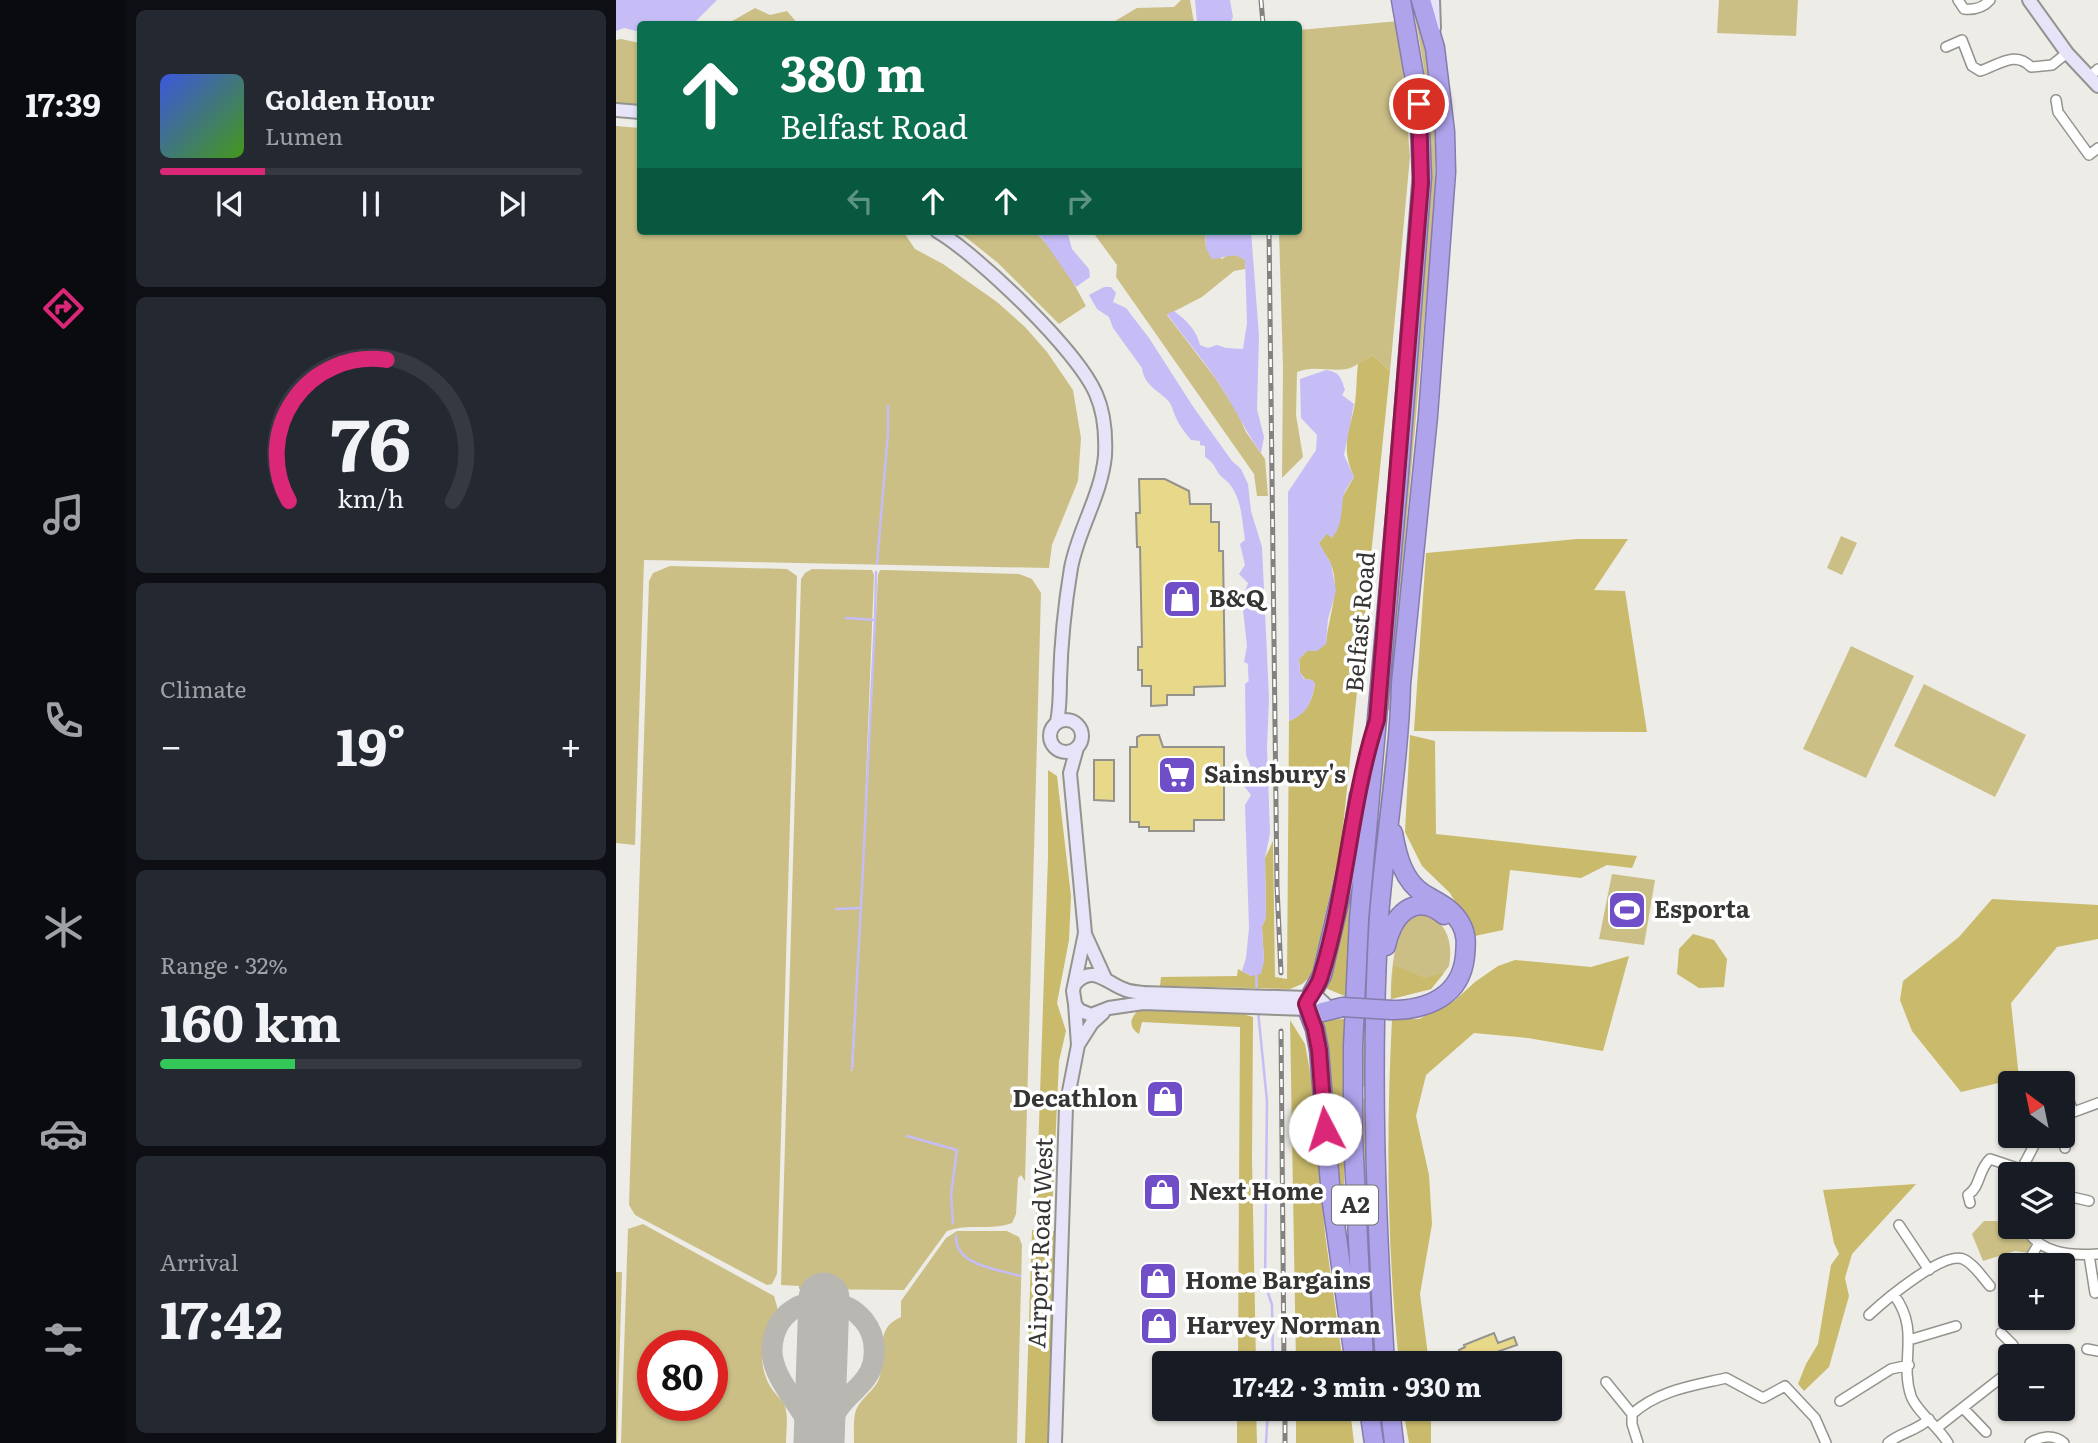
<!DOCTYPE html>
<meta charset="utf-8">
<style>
body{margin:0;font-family:Literata,serif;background:#242831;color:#f1f3f6;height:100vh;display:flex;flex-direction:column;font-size:26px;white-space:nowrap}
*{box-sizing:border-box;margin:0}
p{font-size:23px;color:#9ea1a6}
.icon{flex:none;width:38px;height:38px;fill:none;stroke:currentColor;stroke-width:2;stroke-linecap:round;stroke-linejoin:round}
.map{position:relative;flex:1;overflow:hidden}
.side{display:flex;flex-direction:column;gap:10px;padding:10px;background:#0d0f14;width:490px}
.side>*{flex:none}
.top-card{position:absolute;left:21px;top:21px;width:665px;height:214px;border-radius:7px;box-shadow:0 2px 5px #0004;background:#0b6e4f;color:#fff;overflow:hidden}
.needle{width:46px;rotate:327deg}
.controls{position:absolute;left:1382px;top:1071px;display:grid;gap:14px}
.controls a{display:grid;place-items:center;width:77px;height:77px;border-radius:7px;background:#171b24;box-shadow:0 2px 5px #0004;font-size:35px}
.speed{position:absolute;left:21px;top:1330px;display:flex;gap:14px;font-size:35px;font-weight:700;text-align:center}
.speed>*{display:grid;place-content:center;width:91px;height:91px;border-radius:50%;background:#171b24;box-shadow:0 2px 5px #0004;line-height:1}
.speed .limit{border:10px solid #d22;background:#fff;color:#111}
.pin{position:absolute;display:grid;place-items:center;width:60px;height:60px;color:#fff;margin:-30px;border:4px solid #fff;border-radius:50%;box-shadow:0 2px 7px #0007}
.me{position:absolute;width:77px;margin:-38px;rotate:355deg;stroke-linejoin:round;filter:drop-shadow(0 0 5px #0008)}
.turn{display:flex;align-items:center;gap:24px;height:147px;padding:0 28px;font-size:32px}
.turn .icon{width:91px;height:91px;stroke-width:2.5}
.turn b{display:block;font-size:49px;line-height:60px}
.lanes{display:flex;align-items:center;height:66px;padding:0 28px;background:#0003;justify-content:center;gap:35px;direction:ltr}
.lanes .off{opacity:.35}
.big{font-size:52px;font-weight:700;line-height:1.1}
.side .card{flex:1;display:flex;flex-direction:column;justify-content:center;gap:10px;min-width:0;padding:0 24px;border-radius:10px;background:#242831}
.side .dial{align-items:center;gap:0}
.dial svg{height:182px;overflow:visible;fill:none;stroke:#363941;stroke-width:7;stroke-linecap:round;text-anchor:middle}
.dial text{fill:#f1f3f6;stroke:none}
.song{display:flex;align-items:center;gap:21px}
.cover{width:84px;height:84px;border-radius:10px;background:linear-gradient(135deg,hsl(230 70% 55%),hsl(100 70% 35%))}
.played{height:7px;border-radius:4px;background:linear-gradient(90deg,#db2777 25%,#363941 25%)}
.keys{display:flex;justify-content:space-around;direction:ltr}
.heat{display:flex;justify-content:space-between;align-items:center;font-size:38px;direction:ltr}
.charge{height:10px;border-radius:5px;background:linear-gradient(90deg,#34c759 32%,#363941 0)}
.trip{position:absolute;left:536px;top:1351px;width:410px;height:70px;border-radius:7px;background:#171b24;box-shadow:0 2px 5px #0004;font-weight:700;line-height:70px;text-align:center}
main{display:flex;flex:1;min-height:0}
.menu{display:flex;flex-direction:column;width:126px;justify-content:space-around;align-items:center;background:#090b0e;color:#9ea1a6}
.menu .icon{width:49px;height:49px}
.menu .current{color:#db2777}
.menu b{font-size:32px;color:#f1f3f6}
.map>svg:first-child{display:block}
</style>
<main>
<nav class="menu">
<b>17:39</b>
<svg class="icon current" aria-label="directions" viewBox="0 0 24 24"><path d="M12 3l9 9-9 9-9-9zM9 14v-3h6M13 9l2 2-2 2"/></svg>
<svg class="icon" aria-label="music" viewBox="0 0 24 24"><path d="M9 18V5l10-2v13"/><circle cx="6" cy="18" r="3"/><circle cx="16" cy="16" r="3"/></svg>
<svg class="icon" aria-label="phone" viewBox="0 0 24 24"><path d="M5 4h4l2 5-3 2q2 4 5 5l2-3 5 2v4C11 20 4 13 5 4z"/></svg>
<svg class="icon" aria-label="climate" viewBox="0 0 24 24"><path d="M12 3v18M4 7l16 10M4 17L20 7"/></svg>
<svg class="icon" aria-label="car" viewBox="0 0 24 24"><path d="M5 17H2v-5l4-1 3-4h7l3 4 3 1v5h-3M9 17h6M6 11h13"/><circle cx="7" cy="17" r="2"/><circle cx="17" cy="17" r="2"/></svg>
<svg class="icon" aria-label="filters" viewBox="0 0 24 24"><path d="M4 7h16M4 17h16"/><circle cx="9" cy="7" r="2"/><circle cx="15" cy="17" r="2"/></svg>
</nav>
<section class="side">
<div class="card">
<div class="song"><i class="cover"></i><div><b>Golden Hour</b><p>Lumen</p></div></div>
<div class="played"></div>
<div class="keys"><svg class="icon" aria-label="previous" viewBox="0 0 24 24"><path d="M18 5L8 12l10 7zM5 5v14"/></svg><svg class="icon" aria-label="pause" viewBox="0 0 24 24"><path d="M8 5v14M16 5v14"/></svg><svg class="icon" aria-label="next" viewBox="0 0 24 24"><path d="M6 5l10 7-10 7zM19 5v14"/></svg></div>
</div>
<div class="card dial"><svg viewBox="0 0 100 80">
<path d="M14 69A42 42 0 1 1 86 69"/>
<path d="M14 69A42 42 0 0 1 57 7" stroke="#db2777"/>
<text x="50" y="56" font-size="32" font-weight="700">76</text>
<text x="50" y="72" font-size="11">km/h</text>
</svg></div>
<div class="card"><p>Climate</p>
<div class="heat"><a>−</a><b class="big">19°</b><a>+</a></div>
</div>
<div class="card"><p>Range · 32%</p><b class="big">160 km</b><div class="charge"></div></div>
<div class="card"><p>Arrival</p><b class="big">17:42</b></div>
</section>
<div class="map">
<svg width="1482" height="1443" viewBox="0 0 1482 1443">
<rect width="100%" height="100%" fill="#edece6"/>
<!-- green -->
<path fill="#cbbf86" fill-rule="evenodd" d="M565,0H574L578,23L581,24H494L521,8L558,7Z
M795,0L813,65L820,115L819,201L774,711L770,708L815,170C815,112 808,56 795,0Z
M1103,0H1182L1180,36L1101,33Z
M139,8L154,15L171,11L182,24H111Z
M783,21L794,157L774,371L756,355C748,360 739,367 731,369C712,372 698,365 681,372L680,415L687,457L666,478L667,367L663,231H682L683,30Z
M5,39L24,43V105H0V40Z
M0,126L24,128V231H287L299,249L327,264L381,302L409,327L431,352L457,390L465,438L462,481L436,545L433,568L28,560L19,845L0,843Z
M342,231C361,231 397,227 414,231C432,235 461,289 470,306L443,324L382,263Z
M476,231H589L590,248L606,259C615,252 620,254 629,260V269L618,271L586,297L551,315L600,379L621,412L630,432L649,459L652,496H641L638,474L500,277L501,265Z
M1225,536L1241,543L1226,575L1211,568Z
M54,566L171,569L181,576L161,1274L156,1284L151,1285L19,1215L13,1205L33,581L37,573Z
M196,569L256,570L258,575L247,858L235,1071L237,1070L262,575L264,570H270L403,574L416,579L425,593L409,1181L405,1175L402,1178L400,1214L396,1223C375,1231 352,1223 331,1231L288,1290L183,1289V1286L165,1285L185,579L189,573Z
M1235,646L1298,676L1250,778L1187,749Z
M1308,684L1410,735L1379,797L1278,746Z
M772,730L754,965L750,1085L747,1087L745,1084C747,966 759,848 772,730Z
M996,874L1039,880L1028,945L983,939Z
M812,914C832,925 837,944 833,966L815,989L775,999C774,983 778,937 788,924C794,916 803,916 812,914Z
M746,1098L749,1099L752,1242L761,1363H755L746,1239Z
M1368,1221H1395V1227H1403L1414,1240L1416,1249L1413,1253L1399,1251L1367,1261L1356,1234Z
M27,1224L158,1296L163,1314C146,1335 140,1361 154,1386C158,1393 164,1398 168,1404C173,1415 170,1431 170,1443H5L12,1229ZM37,1346H96V1405H37Z
M341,1231H391L403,1237L406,1245L401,1443H238C238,1433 237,1419 240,1410C245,1398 258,1391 263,1379C272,1355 256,1329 285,1317V1301L330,1238Z
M0,1272H6L1,1443H0Z"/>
<!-- forest -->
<path fill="#c9ba6c" d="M756,355L774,371L725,847L695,976L686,984L674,989L544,986L545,977L621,976L622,969L635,976L648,961L646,927L650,917L649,858L657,841L659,977L671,979L673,721C690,714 696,702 699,684L696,680L689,679L684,672L683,659L691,651L710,644C712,617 726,588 714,562C711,556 706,550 703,543L711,533L716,538L727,496L738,477C727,452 730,439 737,413C741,398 740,379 742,364Z
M961,539H1012L978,590L1009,591L1031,732L798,731L810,553Z
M794,735L819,741L820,834L1021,856L1016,868L991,865L965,878L894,870L887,930L859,936L834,893L806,866L789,832Z
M432,770L441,776L455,896L453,940L441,1003L450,1031L443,1061L436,1214H420L432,857Z
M740,843L731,997L707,987Z
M1376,899L1482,905V939L1441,947L1395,1003L1403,1078L1345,1092L1296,1031L1284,1000L1287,981L1343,937Z
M1077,934L1098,940L1111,959L1108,987L1083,988L1061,974L1063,949Z
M1013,956L987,1051L912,1038L858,1033L810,1075L800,1116L813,1175L816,1224L804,1294L813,1363H783C771,1245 770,1137 776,1019H803L837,1002L859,982L882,966L899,960L975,967Z
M778,965L808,978L828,973L815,989L775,999Z
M526,1008L623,1013L637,1017L636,1159L640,1363H622L624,1027L526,1022L523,1034C511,1026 514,1016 526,1008Z
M728,1019V1231L724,1234L705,1026L706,1020Z
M674,1020L689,1044L698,1093L709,1234L727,1363H680Z
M1300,1184L1236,1254L1229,1278L1233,1296L1213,1367L1188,1391L1182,1384L1190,1364L1202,1344L1215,1265L1223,1254L1218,1243L1207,1190Z
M416,1230L439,1231L432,1443H409Z
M621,1409H640L641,1443H621Z
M680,1409H734L738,1443H680Z
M787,1409H815V1443H793Z"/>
<!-- water -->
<path fill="#c6bdf7" d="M0,0H101L77,24H24V32L8,28L0,31Z
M579,0H614L617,17L615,21L581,22Z
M415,231H451L456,249L473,269L474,277L460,287L426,238Z
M589,231H635L643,336L641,409L648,437L645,453C628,430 617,403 600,379C585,357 567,336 551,314L558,311C570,320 580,329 584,345L592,348L601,345L610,348L627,349L631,323L629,260C616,251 611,258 596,259L590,248Z
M488,287H495L500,293L497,302L510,308L533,338L578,408L616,461L625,469L632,484L635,511L646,547L653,698L651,748L654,833L649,858L650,917L646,927L648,961L645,974L635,976L626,971L630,958L633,928L629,805L635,795L628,786L634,765L630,755L629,684L634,680L632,664L628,662L631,646L626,601L632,583L623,574L629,565L624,544L629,540C626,521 626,501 615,486C612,481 606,478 603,474C598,466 598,463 589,457V446L584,445V441L575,440C564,426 561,422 556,407C552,394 528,389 526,368L497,328L493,317L481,309L473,295Z
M710,370C724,372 725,378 729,390L726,395L738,404L728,455L738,477C734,483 728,491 727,498C725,513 726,526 716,538L711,534L703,543L715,564L720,591L712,619L710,644L701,651H691L683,659L684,672L688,679L696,680L699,684C695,703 692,713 673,721L672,492L700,450L701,435L685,418L684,379Z"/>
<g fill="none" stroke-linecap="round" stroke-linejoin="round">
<!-- stream -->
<path stroke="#c6bdf7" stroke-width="2.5" d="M261,564L272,433V406
M230,618L259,620L245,908
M259,620L260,572
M633,668L634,682
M220,909L245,908L236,1069
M640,972L641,994
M642,1011L651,1101L649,1283L656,1305L657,1363
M291,1136L341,1150L335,1194L337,1223
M340,1236C339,1266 382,1269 404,1276
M650,1443L652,1409"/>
<!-- taxiway -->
<path stroke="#b8b7b2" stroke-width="21" d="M202,1443C192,1411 154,1380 156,1348C161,1277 271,1291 257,1363C253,1381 236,1391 225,1405C216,1417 210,1430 204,1443"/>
<!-- runway -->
<path stroke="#b8b7b2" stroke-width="51" d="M203,1443L208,1298"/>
</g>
<!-- building -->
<path fill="#e8d889" stroke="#93928d" stroke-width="2" d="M523,479H549L573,491L574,504H595V522H603V551H607L609,686L578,687V695H551V705L535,706V686H526V670H522V647H526L524,547H521L520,513H524Z
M525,735H543L547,747H608V820H578V831H533V827H523V822H514V747H521V737Z
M478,760H498V801L478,800Z
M878,1333L882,1343L898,1337L901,1345L855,1361L853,1357L847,1360L843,1350L849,1347L848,1345Z"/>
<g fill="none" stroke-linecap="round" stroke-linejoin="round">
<defs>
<path id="street" d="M1342,0L1348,9C1359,10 1367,8 1374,0
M1330,47L1346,40L1356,66L1364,71C1383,65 1399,50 1415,67L1436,65L1451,53
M1473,77L1482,69
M1440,100L1442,112L1473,155L1482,148
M1449,1090L1457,1112
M1447,1116L1482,1103
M1448,1116L1451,1132L1449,1148
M1403,1174L1423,1136
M1447,1195L1473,1201
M1354,1203L1352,1195C1365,1186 1362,1170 1374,1159L1404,1169
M1283,1225L1313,1270
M1409,1227C1424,1254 1454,1256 1482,1254
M1473,1255L1479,1293
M1414,1265L1416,1255L1423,1243
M1278,1295C1305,1331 1283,1361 1295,1396C1301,1412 1322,1426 1332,1443
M1253,1315C1268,1301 1327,1251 1347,1259C1357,1263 1367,1278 1374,1286
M1385,1333L1397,1345V1356
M1293,1340L1340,1326
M1471,1349L1482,1351
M1386,1377L1395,1360
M990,1382L1016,1414
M1224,1401L1275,1369L1293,1365
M1347,1408L1370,1432
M1322,1427L1386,1377L1395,1382
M1022,1443L1016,1424V1414C1043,1390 1076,1386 1110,1378L1147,1398L1169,1386L1199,1418L1210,1443
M1272,1443C1285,1432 1301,1431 1313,1419
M1414,1443C1425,1436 1438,1434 1448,1443"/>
<path id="secondary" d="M817,0L818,28
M1413,0L1451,53L1482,86
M0,110L24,112
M321,231C362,255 462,351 480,394C489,414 490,435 489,456C485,496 462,530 455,568C449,604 445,644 444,680C444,695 444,707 441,722
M434 736a16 16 0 1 1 32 0a16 16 0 1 1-32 0Z
M461,748L454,773L469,933L457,991L459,1004L463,1010L475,1015L493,1008L527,1003L691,1009
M469,934L489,978
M459,984C477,963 491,984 510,990C515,992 522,992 527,993L693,998L700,996L709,1004L708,1009L702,1014
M462,1045L476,1023L487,1013
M439,1443L450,1107L462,1045L459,1004"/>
<path id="highway" d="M770,946C775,917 799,890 828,915
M694,997L706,975L732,864L743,795
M775,1010C812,1010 845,996 849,956C850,944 851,935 845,924C836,908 823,903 808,894C787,881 781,855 777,833
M692,1011L699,1029L703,1050L715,1196L737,1350
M706,1012L727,1007
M748,1363L737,1136V1047L743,919L783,474L806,177L803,104L785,0
M769,1363C760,1214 754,1067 763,917C769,839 783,762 785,684L812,416L830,172L829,132L819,48L805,0
M753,1409L758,1443
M774,1409L778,1443"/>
</defs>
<!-- street casing -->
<use href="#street" stroke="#94938e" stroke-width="12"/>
<!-- secondary casing -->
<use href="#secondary" stroke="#94938e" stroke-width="16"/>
<!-- highway casing -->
<use href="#highway" stroke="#857cab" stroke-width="21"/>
<!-- street -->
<use href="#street" stroke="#fff" stroke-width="9"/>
<!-- secondary -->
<use href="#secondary" stroke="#e7e3f9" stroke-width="12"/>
<!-- highway -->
<use href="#highway" stroke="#afa3ec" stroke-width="18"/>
<defs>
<path id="rail" d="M645,0L647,24
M653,231L661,887L665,973
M665,1031L668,1363
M669,1409V1443"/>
</defs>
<!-- rail casing -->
<use href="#rail" stroke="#83827f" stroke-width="5"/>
<!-- rail -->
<use href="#rail" stroke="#fff" stroke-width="2.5" stroke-dasharray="8" stroke-linecap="butt"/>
<defs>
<path id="highway-bridge" d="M727,1007L775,1010"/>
</defs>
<!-- highway-bridge casing -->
<use href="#highway-bridge" stroke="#857cab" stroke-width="21" stroke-linecap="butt"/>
<!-- highway-bridge -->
<use href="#highway-bridge" stroke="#afa3ec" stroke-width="18"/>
</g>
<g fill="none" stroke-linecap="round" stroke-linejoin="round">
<defs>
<path id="route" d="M709,1129L703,1050L699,1029L690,1004C694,995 702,987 705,976C731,893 734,803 761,720L805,183L803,104"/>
</defs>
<!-- route casing -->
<use href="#route" stroke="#8e194d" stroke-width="18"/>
<!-- route -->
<use href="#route" stroke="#db2777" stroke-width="12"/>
</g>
<!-- icons -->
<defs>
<symbol id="shop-square" viewBox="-11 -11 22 22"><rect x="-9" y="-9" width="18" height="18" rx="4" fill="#6f4ec7" stroke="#fff"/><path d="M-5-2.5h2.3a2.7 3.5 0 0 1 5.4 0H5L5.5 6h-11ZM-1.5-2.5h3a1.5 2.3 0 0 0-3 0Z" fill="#fff"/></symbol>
<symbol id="supermarket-square" viewBox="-11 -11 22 22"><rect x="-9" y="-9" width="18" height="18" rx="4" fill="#6f4ec7" stroke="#fff"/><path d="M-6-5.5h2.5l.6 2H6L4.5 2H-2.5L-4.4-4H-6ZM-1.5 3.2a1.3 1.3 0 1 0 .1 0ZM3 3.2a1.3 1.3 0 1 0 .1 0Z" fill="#fff"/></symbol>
<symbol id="stadium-square" viewBox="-11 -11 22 22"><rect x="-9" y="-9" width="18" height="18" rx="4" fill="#6f4ec7" stroke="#fff"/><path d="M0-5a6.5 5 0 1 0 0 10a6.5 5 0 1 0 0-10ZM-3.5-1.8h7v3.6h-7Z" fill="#fff"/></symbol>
</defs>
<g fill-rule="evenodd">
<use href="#shop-square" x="544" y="577" width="44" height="44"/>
<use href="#supermarket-square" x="539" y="753" width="44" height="44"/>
<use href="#stadium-square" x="989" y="888" width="44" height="44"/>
<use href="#shop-square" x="527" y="1077" width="44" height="44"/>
<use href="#shop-square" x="524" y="1170" width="44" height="44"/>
<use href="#shop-square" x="520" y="1259" width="44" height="44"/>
<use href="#shop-square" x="521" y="1304" width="44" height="44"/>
</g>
<g text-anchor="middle" stroke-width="7" stroke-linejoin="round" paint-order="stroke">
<!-- shield labels -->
<rect fill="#fff" stroke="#727270" stroke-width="2" x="716" y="1185.5" width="46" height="39" rx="5"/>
<g font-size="23" font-weight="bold" fill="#363533">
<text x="739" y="1213">A2</text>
</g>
<!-- poi labels -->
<g font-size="24" font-weight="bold" fill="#363533" stroke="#fff" text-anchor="start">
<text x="593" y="607">B&amp;Q</text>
<text x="588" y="783">Sainsbury's</text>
<text x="1038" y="918">Esporta</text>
<text x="522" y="1107" text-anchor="end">Decathlon</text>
<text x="573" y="1200">Next Home</text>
<text x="569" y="1289">Home Bargains</text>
<text x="570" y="1334">Harvey Norman</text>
</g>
<!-- street labels -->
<g font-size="24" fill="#363533" stroke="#fff">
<text transform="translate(745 622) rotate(-85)" y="8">Belfast Road</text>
<text transform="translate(425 1243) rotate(-88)" y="8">Airport Road West</text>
</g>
</g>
</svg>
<div class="controls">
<a><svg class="needle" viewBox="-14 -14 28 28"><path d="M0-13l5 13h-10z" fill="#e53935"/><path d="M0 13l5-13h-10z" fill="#9ea1a6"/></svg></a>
<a><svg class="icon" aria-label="layers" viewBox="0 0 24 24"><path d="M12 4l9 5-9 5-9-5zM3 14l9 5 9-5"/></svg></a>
<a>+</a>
<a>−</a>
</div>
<div class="speed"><div class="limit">80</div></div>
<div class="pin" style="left:803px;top:104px;background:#d93025"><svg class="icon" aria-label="arrive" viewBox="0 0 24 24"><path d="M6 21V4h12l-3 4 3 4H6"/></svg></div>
<svg class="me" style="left:709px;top:1129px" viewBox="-20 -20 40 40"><circle r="19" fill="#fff"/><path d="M0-13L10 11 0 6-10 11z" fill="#db2777"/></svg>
<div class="trip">17:42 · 3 min · 930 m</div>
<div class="top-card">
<div class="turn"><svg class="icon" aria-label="ahead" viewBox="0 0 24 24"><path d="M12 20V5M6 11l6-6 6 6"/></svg><div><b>380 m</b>Belfast Road</div></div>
<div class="lanes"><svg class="icon off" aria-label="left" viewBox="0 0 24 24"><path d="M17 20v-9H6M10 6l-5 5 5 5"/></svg><svg class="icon" aria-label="ahead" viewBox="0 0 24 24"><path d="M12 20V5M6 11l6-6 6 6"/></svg><svg class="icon" aria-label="ahead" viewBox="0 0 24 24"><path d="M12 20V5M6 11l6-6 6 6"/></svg><svg class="icon off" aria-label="right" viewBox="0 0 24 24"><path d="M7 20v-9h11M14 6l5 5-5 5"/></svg></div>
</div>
</div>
</main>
